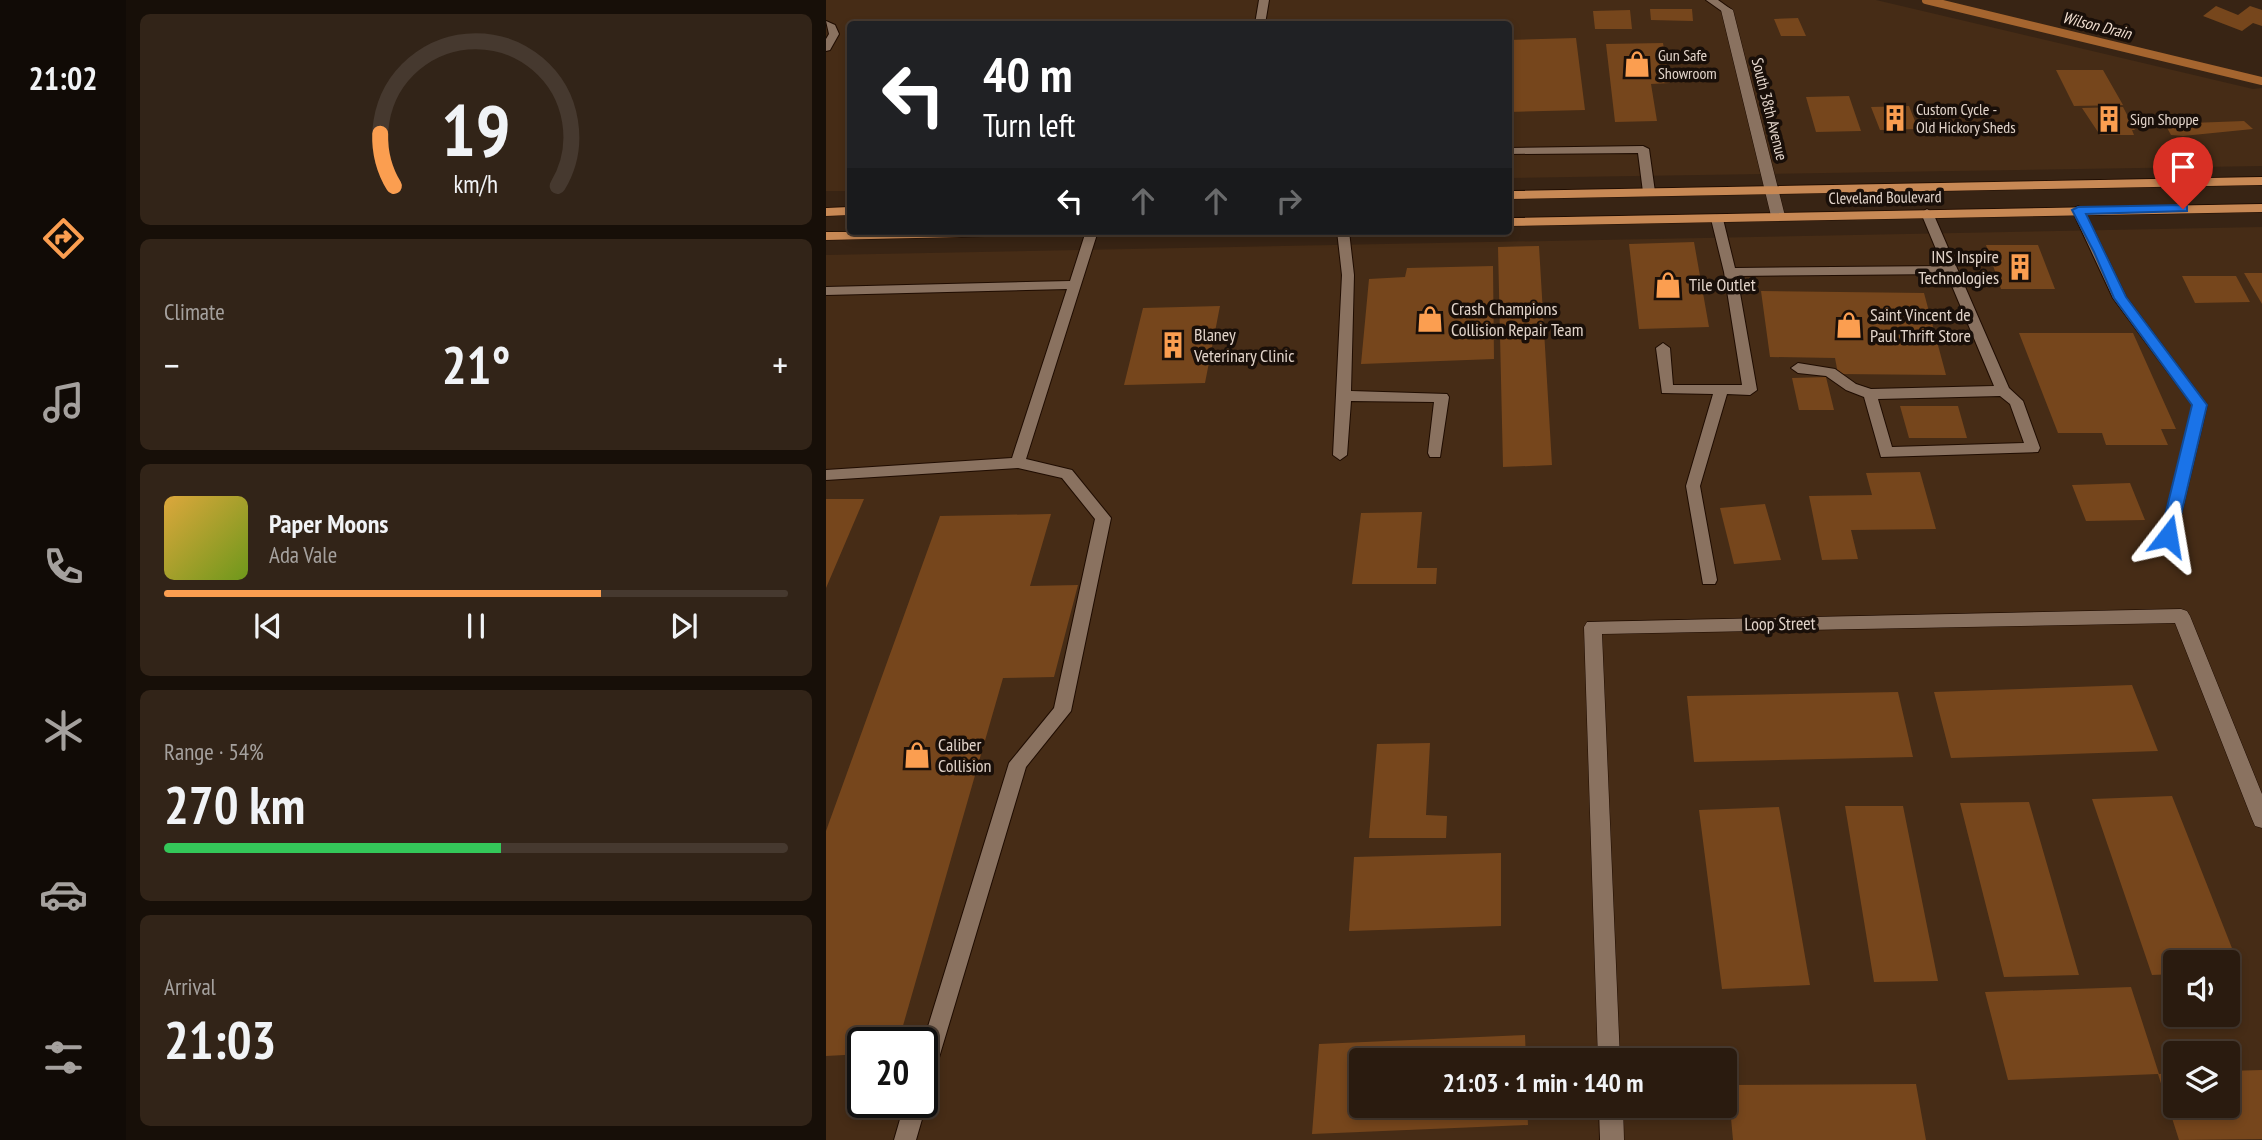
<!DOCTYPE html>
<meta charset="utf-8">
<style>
body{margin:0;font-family:"PT Sans Narrow",sans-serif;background:#322418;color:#f1f3f6;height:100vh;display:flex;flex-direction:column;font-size:26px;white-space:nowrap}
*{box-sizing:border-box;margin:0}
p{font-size:23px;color:#a5a19e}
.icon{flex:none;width:38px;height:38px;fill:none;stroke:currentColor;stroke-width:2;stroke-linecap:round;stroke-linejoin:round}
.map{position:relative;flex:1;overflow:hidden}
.details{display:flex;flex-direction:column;gap:14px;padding:14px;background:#170f08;width:700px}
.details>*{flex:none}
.guide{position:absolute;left:21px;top:21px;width:665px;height:214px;border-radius:7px;box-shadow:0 4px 10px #0003,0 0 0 2px #46392f;background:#202124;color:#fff;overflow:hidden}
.controls{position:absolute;left:1337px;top:950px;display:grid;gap:14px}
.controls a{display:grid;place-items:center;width:77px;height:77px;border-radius:7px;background:#2a1b0f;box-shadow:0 4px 10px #0003,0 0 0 2px #46392f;font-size:35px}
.speed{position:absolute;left:21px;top:1027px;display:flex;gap:14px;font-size:35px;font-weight:700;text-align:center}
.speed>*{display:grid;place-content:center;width:91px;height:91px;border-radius:50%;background:#2a1b0f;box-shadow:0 4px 10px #0003,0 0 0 2px #46392f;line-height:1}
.speed .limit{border:4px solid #111;border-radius:10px;background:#fff;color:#111}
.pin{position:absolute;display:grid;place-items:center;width:60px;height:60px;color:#fff;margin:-72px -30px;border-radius:50% 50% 50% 0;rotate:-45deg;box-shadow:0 0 7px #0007}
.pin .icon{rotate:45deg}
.me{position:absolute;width:77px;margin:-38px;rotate:14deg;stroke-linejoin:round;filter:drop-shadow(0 0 5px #0008)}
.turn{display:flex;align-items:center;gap:24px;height:147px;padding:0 21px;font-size:32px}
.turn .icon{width:91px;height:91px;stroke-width:2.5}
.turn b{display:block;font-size:49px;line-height:60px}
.lanes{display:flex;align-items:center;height:66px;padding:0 21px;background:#0003;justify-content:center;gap:35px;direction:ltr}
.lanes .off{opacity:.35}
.big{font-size:52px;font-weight:700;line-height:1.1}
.details .widget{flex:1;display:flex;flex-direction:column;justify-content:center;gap:10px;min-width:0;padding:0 24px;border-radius:10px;background:#322418}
.details .dial{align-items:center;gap:0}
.dial svg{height:182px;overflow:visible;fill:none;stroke:#46392f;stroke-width:7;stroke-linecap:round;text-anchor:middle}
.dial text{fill:#f1f3f6;stroke:none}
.song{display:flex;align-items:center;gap:21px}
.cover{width:84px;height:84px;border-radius:10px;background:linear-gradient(135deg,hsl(40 70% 55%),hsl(80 70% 35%))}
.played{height:7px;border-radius:4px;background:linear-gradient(90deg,#fb9e50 70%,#46392f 70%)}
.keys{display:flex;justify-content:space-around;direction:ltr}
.heat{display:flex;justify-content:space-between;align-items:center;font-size:38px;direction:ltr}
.charge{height:10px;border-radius:5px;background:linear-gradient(90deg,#34c759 54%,#46392f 0)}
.trip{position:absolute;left:523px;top:1048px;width:388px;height:70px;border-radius:7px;background:#2a1b0f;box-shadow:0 4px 10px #0003,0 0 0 2px #46392f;font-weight:700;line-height:70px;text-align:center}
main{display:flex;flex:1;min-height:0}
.tab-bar{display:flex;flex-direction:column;width:126px;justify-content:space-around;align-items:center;background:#110b06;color:#a5a19e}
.tab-bar .icon{width:49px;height:49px}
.tab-bar .selected{color:#fb9e50}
.tab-bar b{font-size:32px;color:#f1f3f6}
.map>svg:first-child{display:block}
</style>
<main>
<nav class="tab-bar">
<b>21:02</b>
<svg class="icon selected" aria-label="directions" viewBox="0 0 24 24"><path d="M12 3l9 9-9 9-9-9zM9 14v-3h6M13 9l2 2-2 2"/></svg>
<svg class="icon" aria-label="music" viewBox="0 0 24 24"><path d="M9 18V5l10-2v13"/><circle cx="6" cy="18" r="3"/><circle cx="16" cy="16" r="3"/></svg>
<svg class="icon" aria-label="phone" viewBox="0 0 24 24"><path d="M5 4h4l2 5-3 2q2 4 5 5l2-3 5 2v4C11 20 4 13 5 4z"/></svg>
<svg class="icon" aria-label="climate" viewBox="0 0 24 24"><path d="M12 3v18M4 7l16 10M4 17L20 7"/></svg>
<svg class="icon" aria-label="car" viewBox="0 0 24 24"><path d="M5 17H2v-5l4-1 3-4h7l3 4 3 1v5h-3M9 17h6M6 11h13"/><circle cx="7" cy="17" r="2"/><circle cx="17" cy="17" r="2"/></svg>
<svg class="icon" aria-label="filters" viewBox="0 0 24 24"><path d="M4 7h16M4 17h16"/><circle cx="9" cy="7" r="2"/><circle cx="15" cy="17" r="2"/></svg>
</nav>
<section class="details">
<div class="widget dial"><svg viewBox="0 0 100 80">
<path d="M14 69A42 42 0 1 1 86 69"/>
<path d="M14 69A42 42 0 0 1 8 46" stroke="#fb9e50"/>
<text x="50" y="56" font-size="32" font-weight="700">19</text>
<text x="50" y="72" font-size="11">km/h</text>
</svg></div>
<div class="widget"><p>Climate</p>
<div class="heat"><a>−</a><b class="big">21°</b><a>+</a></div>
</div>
<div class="widget">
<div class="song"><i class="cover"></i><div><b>Paper Moons</b><p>Ada Vale</p></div></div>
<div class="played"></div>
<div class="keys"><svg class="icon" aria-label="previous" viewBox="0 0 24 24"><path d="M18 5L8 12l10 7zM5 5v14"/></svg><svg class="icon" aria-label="pause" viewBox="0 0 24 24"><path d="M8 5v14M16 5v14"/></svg><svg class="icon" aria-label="next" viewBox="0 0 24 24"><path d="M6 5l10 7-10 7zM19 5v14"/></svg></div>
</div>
<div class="widget"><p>Range · 54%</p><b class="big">270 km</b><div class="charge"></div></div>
<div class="widget"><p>Arrival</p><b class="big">21:03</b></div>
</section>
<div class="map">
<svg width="1436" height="1140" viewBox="0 0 1436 1140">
<rect width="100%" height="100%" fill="#382414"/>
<!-- built -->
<path fill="#462c16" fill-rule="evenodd" d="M0,0H1050L1427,89L1436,88V166L683,178L682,24H24V191H0Z
M1436,227V1140H0V255ZM1349,962H1402V1015H1349ZM37,1043H96V1102H37ZM1349,1054H1402V1106H1349ZM536,1060H900V1106H536Z"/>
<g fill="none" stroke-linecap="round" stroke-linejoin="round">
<!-- stream -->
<path stroke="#a5652f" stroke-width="8" d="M1100,0L1436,81"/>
</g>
<!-- building -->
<path fill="#76461c" d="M1390,6L1412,15L1424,6L1436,10V26L1427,23L1416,31L1377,16Z
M824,9H866L867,21L825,20Z
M804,10L806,29H769L767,11Z
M972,18L980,36H955L948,19Z
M750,38L759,110L682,112V40Z
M837,43L844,83L825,84L831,121L789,122L780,44Z
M1230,70H1277L1297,105L1248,106Z
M1023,96L1035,131L990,132L980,97Z
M1083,106L1092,129L1054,130L1045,107Z
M1297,107L1309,130H1306L1308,135H1274L1256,108Z
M1418,121L1427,129L1357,136L1345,135L1339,124Z
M868,242L883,327L813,329L803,244Z
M1160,245H1212L1229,289H1175Z
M713,246L726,465L677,467L672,247Z
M667,266L668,359L535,364L543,279L579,277L581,268Z
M1418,273H1436V304Z
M1356,276H1410L1424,302L1369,303Z
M935,291L1098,293L1120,375L1012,374L1009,358L944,357Z
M394,306L379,383L298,385L317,308Z
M1193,333H1307L1350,429H1335L1342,445H1280L1276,433H1232Z
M1000,377L1008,410H973L966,378Z
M1074,406H1132L1141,438H1083Z
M1094,472L1110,529L1025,530L1032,559L996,560L983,496L1046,495L1040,473Z
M1304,483L1319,520L1260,521L1246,485Z
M0,499H38L0,588Z
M939,504L955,560L908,564L894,508Z
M596,512L591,568H611L610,584H526L535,513Z
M225,514L204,586L252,585L228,677L177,678L72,1043H37V1054L0,1056V831L114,516Z
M1306,685L1332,751L1125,758L1108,692Z
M1072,692L1087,757L868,762L861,696Z
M604,743L600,815L621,816L620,838H543L551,744Z
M1346,796L1415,971L1402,972V962H1349V974L1326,975L1266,799Z
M1203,802L1253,975L1178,977L1134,803Z
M1019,806H1077L1112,981L1048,982Z
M953,807L984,985L896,989L873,810Z
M675,853V926L523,931L528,857Z
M1305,987L1333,1074L1349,1073V1106H1402V1071L1436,1070V1139L1353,1140L1332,1074L1182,1080L1159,992Z
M699,1035L700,1060H536V1106H701L702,1125L486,1134L493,1044Z
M1090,1084L1100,1140H907L902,1085Z"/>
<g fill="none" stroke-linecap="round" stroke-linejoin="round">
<defs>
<path id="service" d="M433,0H443L439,24H429Z
M880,0H892L906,10L897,12Z
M0,21L9,25L13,34L4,50L0,51V39L3,34Z
M817,146L823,149L829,192L823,196L817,192L812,153L682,154V148Z
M1252,206L1258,210L1300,297L1381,405L1350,536L1342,542L1334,536L1367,406L1287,298L1246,210Z
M1101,209L1107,213L1183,388L1197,401L1214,448L1212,452L1055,457L1038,397L1020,390L1000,376L972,373L965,368L972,363L1009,369L1030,384L1045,389L1168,386L1121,274L911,276L931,390L924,395L901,394L874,486L891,580L889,584H877L860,486L887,394L836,393L830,348L837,343L844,348L847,385H916L898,272L885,219L891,215L897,219L909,268L1117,266L1095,213ZM1174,396L1184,404L1198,443L1066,447L1052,399Z
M260,231H272L200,459L246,470L285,518L245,711L200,767L106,1081L103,1088L96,1091V1046L183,763L228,708L269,519L236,478L192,468L0,480V470L186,458L241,289L0,295V287L244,281Z
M511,231H523L528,275L525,391L621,394L623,397L614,457H604L602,453L608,402L525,401L521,455L514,460L507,455L516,275Z
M96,1094L101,1102L90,1140H68L79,1102H96Z"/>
<path id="minor" d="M901,7L907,10L959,216L952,220L945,216L895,10Z
M1355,609L1361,611L1364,616L1436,794V828L1429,826L1426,819L1349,623L776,634L794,1060H772L758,627L761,622Z
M773,1106H797L798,1140H774Z"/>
<path id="primary" d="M1436,177V185L682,199V191Z
M1436,204V212L682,226V218Z
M24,207V215L0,216V208Z
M233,231L226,235L0,240V232Z"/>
</defs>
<!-- service casing -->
<use href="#service" stroke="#1f0c01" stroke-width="2"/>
<!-- minor casing -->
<use href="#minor" stroke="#1f0c01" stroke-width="1"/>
<!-- primary casing -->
<use href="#primary" stroke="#1f0c01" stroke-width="1"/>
<!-- service -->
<use href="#service" fill="#8a7260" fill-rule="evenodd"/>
<!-- minor -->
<use href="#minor" fill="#8a7260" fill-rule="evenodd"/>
<!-- primary -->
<use href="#primary" fill="#c88955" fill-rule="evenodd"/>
</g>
<!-- route -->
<path fill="#1a73e8" stroke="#114b97" stroke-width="2" d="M1357,205L1361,206V211L1260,214L1300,297L1381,405L1350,536L1342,542L1334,536L1366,405L1288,298L1268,252L1246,210L1252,207Z"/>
<!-- icons -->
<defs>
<symbol id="shop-bare" viewBox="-9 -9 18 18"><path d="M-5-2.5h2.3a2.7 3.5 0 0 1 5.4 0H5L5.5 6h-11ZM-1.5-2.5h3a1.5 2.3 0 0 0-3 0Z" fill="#fb9e50" stroke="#190f09" stroke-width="2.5" paint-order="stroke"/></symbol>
<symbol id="building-bare" viewBox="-9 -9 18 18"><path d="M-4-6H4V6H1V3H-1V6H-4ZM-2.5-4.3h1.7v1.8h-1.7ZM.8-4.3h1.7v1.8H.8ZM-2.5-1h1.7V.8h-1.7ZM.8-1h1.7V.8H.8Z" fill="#fb9e50" stroke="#190f09" stroke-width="2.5" paint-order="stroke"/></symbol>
</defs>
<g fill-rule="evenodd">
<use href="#shop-bare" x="792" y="45" width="38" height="38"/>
<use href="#building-bare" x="1050" y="99" width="38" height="38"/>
<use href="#building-bare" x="1264" y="100" width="38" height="38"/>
<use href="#building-bare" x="1175" y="248" width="38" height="38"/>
<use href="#shop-bare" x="823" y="266" width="38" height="38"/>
<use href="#shop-bare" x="585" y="300" width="38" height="38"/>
<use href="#shop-bare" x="1004" y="306" width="38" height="38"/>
<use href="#building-bare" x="328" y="326" width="38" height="38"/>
<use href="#shop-bare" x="72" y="736" width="38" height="38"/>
</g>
<g text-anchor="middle" stroke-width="7" stroke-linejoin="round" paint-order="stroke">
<!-- far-water labels -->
<g font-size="16" font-style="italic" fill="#f1dfd1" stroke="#190f09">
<text transform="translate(1271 25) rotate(14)" y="6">Wilson Drain</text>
</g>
<!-- far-poi labels -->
<g font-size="16" fill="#e2d4ca" stroke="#190f09" text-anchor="start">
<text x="832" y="61">Gun Safe<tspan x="832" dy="18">Showroom</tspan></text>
<text x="1090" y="115">Custom Cycle -<tspan x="1090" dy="18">Old Hickory Sheds</tspan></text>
<text x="1304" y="125">Sign Shoppe</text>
</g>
<!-- far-street labels -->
<g font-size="16" fill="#e2d4ca" stroke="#190f09">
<text transform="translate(944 109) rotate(76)" y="6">South 38th Avenue</text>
<text transform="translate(1059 197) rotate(-1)" y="6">Cleveland Boulevard</text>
</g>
<!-- poi labels -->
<g font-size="18" fill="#e2d4ca" stroke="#190f09" text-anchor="start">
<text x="1173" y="263" text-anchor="end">INS Inspire<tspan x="1173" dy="21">Technologies</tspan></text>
<text x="863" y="291">Tile Outlet</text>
<text x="625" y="315">Crash Champions<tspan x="625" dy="21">Collision Repair Team</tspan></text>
<text x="1044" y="321">Saint Vincent de<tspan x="1044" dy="21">Paul Thrift Store</tspan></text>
<text x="368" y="341">Blaney<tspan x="368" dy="21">Veterinary Clinic</tspan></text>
<text x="112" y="751">Caliber<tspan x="112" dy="21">Collision</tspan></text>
</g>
<!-- street labels -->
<g font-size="18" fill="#e2d4ca" stroke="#190f09">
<text transform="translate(954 624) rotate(-1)" y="6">Loop Street</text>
</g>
</g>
</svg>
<div class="controls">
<a><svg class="icon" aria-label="sound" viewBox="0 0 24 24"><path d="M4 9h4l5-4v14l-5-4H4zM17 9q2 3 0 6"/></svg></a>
<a><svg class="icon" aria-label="layers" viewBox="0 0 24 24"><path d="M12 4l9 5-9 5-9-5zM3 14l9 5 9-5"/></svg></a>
</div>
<div class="speed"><div class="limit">20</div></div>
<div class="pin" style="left:1357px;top:209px;background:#d93025"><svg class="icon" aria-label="arrive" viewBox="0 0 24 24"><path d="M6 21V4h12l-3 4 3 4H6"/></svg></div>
<svg class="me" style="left:1342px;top:536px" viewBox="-20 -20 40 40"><path d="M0-17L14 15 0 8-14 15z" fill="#1a73e8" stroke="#fff" stroke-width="4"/></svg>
<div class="trip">21:03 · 1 min · 140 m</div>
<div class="guide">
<div class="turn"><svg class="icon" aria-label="left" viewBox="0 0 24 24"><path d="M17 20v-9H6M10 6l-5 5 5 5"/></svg><div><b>40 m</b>Turn left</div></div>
<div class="lanes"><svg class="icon" aria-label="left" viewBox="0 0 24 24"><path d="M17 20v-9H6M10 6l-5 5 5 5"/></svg><svg class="icon off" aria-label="ahead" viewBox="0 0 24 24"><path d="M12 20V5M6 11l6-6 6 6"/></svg><svg class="icon off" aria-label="ahead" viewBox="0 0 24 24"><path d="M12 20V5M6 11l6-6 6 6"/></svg><svg class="icon off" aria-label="right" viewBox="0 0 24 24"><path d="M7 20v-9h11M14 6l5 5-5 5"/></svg></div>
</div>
</div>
</main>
